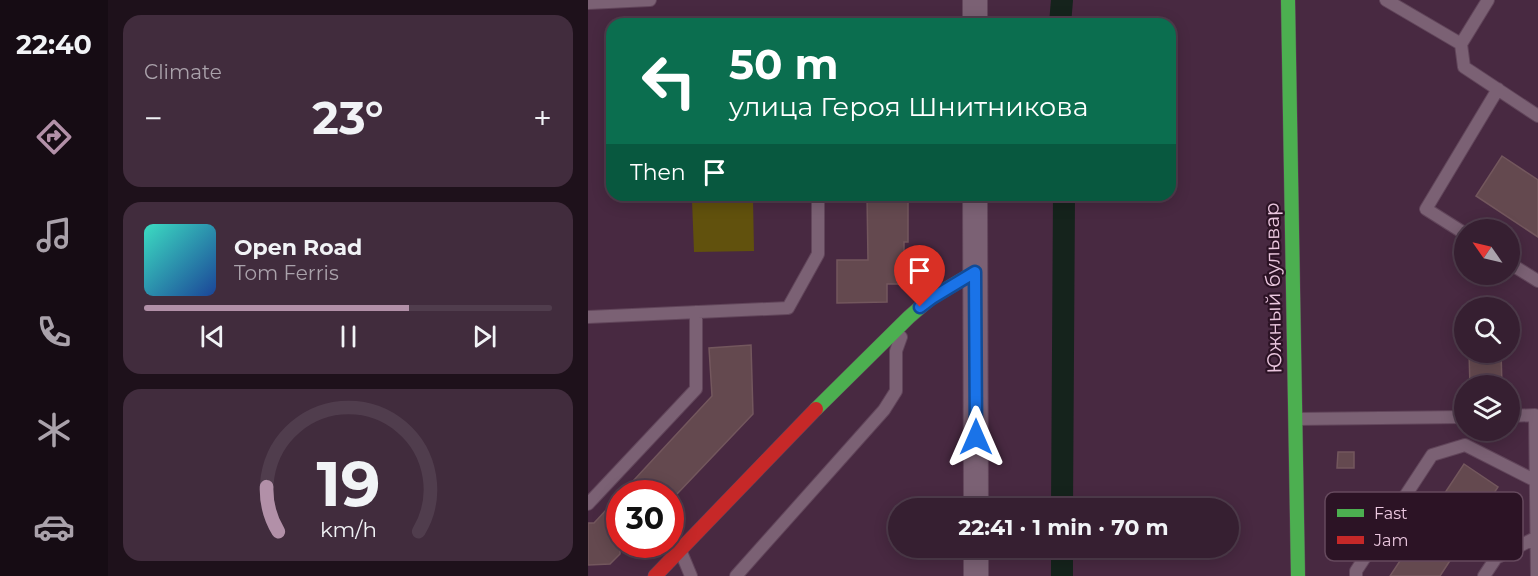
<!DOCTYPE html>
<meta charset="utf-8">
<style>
body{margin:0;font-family:Montserrat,sans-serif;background:#412c3d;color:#f1f3f6;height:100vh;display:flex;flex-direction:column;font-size:22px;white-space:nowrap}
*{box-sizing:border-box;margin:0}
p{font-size:20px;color:#aaa2ab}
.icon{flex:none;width:33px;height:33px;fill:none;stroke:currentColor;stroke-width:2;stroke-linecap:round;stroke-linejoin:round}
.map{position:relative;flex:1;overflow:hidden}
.details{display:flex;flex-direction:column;gap:15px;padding:15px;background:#1e111b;width:480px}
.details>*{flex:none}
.hud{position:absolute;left:18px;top:18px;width:570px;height:183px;border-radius:18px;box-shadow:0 3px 15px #0003,0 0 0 2px #503d4d;background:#0b6e4f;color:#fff;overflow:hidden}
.needle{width:39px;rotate:304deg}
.fabs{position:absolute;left:866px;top:219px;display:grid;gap:12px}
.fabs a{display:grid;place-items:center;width:66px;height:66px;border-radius:50%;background:#361f31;box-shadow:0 3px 15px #0003,0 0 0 2px #503d4d;font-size:30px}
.speed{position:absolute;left:18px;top:480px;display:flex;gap:12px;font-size:30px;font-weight:700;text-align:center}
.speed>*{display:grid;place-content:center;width:78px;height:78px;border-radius:50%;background:#361f31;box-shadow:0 3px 15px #0003,0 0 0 2px #503d4d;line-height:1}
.speed .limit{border:9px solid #d22;background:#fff;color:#111}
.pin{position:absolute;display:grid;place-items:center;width:51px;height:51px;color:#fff;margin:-62px -26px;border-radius:50% 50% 50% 0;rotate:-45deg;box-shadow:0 0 6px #0007}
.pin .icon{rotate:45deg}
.me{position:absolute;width:66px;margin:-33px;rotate:0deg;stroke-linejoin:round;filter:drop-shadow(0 0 4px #0008)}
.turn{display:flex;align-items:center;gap:21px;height:126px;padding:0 24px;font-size:27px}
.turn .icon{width:78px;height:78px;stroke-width:2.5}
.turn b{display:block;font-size:42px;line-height:51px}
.then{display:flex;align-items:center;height:57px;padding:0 24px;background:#0003;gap:12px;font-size:22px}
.big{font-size:45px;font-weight:700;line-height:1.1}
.details .tile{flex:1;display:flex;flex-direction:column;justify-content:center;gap:9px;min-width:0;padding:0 21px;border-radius:18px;background:#412c3d}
.details .dial{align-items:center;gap:0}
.dial svg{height:156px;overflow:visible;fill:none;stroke:#503d4d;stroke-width:7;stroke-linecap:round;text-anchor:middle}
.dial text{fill:#f1f3f6;stroke:none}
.song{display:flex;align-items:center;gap:18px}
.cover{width:72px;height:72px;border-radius:9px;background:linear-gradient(135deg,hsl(170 70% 55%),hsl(220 70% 35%))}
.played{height:6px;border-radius:3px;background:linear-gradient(90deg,#b290a8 65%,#503d4d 65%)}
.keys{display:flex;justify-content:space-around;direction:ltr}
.heat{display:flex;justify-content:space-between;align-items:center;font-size:33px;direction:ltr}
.trip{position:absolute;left:300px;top:498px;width:351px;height:60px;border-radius:30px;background:#361f31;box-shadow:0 3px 15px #0003,0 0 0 2px #503d4d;font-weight:700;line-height:60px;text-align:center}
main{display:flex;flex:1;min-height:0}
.dock{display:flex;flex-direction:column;width:108px;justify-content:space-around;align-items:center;background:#160c14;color:#aaa2ab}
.dock .icon{width:42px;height:42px}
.dock .active{color:#b290a8}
.dock b{font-size:27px;color:#f1f3f6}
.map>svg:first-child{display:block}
</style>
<main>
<nav class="dock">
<b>22:40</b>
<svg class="icon active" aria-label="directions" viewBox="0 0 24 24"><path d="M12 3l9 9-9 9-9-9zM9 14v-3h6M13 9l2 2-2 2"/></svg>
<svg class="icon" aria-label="music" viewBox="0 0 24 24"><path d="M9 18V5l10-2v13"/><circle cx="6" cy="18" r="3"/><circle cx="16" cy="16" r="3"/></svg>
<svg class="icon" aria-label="phone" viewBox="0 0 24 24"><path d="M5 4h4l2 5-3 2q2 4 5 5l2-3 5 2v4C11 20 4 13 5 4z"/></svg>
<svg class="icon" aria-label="climate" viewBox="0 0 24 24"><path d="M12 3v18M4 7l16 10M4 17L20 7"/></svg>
<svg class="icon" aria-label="car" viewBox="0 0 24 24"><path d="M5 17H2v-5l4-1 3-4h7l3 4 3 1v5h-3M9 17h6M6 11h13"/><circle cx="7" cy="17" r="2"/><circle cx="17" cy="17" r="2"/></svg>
</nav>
<section class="details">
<div class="tile"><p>Climate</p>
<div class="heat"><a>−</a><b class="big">23°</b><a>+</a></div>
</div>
<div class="tile">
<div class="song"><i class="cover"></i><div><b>Open Road</b><p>Tom Ferris</p></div></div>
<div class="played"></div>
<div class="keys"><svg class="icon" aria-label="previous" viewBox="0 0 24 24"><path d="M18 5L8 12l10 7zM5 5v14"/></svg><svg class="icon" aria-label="pause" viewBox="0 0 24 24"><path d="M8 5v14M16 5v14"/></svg><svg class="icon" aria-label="next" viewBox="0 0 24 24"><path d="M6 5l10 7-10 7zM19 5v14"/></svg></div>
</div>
<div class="tile dial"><svg viewBox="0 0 100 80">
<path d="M14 69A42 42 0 1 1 86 69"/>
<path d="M14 69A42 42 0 0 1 8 46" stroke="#b290a8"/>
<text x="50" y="56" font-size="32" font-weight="700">19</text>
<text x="50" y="72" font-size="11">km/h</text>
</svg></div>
</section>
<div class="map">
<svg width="950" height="576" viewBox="0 0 950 576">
<rect width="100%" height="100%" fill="#482941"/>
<!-- green -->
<path fill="#61510d" d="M165,199L166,251L106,252L104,200Z"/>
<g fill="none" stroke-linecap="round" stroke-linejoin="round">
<!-- canal -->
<path stroke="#15231c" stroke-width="22" d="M472,24L474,0
M474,508L476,195
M474,576V548"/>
</g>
<!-- building -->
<path fill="#64494f" stroke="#73575d" stroke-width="1.5" d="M914,156L950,180V237L888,196Z
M279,195H320V242H316V284H299V302L249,303V260H280Z
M163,345L165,414L89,494H33L124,396L121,348Z
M881,352H913L914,386H882Z
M750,452H766V468H749Z
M876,464L910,487L852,576H802Z
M32,495V554L22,564L0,565V523H6Z"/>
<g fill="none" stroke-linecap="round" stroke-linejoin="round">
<defs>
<path id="lane" d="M798,0L873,44L900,0
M0,3L62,0
M873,44L876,67L950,116
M876,233L838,209L910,89
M921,263L950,281
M0,317L200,308L230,254V195
M921,416L947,415L949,576
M709,419L876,417
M0,504L108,389V312
M93,552L103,576
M148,576L296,410L308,391V351L313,337
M768,576V571L844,455L877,445L950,482
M896,576L908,558L949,537"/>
<path id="street" d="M387,0V24
M387,195L388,508
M388,548V576"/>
<path id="fast" d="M700,0L710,576
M228,409L321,317L343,298L387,272"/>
<path id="jam" d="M67,576L228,409"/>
</defs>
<!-- lane casing -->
<use href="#lane" stroke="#61455a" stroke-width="14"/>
<!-- street casing -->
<use href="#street" stroke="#61455a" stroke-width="26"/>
<!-- fast casing -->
<use href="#fast" stroke="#61455a" stroke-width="15"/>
<!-- jam casing -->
<use href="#jam" stroke="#61455a" stroke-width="15"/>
<!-- lane -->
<use href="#lane" stroke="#7b6174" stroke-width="12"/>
<!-- street -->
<use href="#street" stroke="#7b6174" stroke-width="24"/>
<!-- fast -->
<use href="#fast" stroke="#4caf50" stroke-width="14"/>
<!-- jam -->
<use href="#jam" stroke="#c62828" stroke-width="14"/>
</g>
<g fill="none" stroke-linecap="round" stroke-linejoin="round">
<defs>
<path id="route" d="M332,307L344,298L387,272L388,437"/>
</defs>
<!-- route casing -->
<use href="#route" stroke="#114b97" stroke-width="15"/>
<!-- route -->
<use href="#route" stroke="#1a73e8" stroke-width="10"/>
</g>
<g text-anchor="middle" stroke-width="4.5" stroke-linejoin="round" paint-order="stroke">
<!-- street labels -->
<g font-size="20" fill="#ebc7df" stroke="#2c1325">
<text transform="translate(685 288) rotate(-91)" y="7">Южный бульвар</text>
</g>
</g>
<!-- legend -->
<rect x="737" y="492" width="198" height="69" rx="9" fill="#2c1325" stroke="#65495d" stroke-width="1.5"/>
<rect x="749" y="509" width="27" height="8" fill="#4caf50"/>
<rect x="749" y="536" width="27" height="8" fill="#c62828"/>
<g font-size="16" fill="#ebc7df">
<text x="786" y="519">Fast</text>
<text x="786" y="546">Jam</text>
</g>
</svg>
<div class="fabs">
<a><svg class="needle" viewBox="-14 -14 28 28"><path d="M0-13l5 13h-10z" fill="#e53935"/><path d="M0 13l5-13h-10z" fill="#aaa2ab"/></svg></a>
<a><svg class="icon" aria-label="search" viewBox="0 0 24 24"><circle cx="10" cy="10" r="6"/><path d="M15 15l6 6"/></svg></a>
<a><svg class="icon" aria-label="layers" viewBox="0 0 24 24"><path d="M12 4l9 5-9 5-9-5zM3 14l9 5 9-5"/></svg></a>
</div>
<div class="speed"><div class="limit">30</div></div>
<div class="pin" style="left:332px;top:307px;background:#d93025"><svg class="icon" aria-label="arrive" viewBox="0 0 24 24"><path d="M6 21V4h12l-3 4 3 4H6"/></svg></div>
<svg class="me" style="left:388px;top:437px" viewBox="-20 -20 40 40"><path d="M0-17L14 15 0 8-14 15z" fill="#1a73e8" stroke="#fff" stroke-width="4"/></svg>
<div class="trip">22:41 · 1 min · 70 m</div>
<div class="hud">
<div class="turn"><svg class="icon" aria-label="left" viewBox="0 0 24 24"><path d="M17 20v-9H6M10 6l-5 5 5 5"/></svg><div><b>50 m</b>улица Героя Шнитникова</div></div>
<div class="then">Then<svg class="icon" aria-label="arrive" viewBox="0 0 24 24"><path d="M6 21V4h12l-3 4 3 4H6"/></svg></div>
</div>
</div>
</main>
